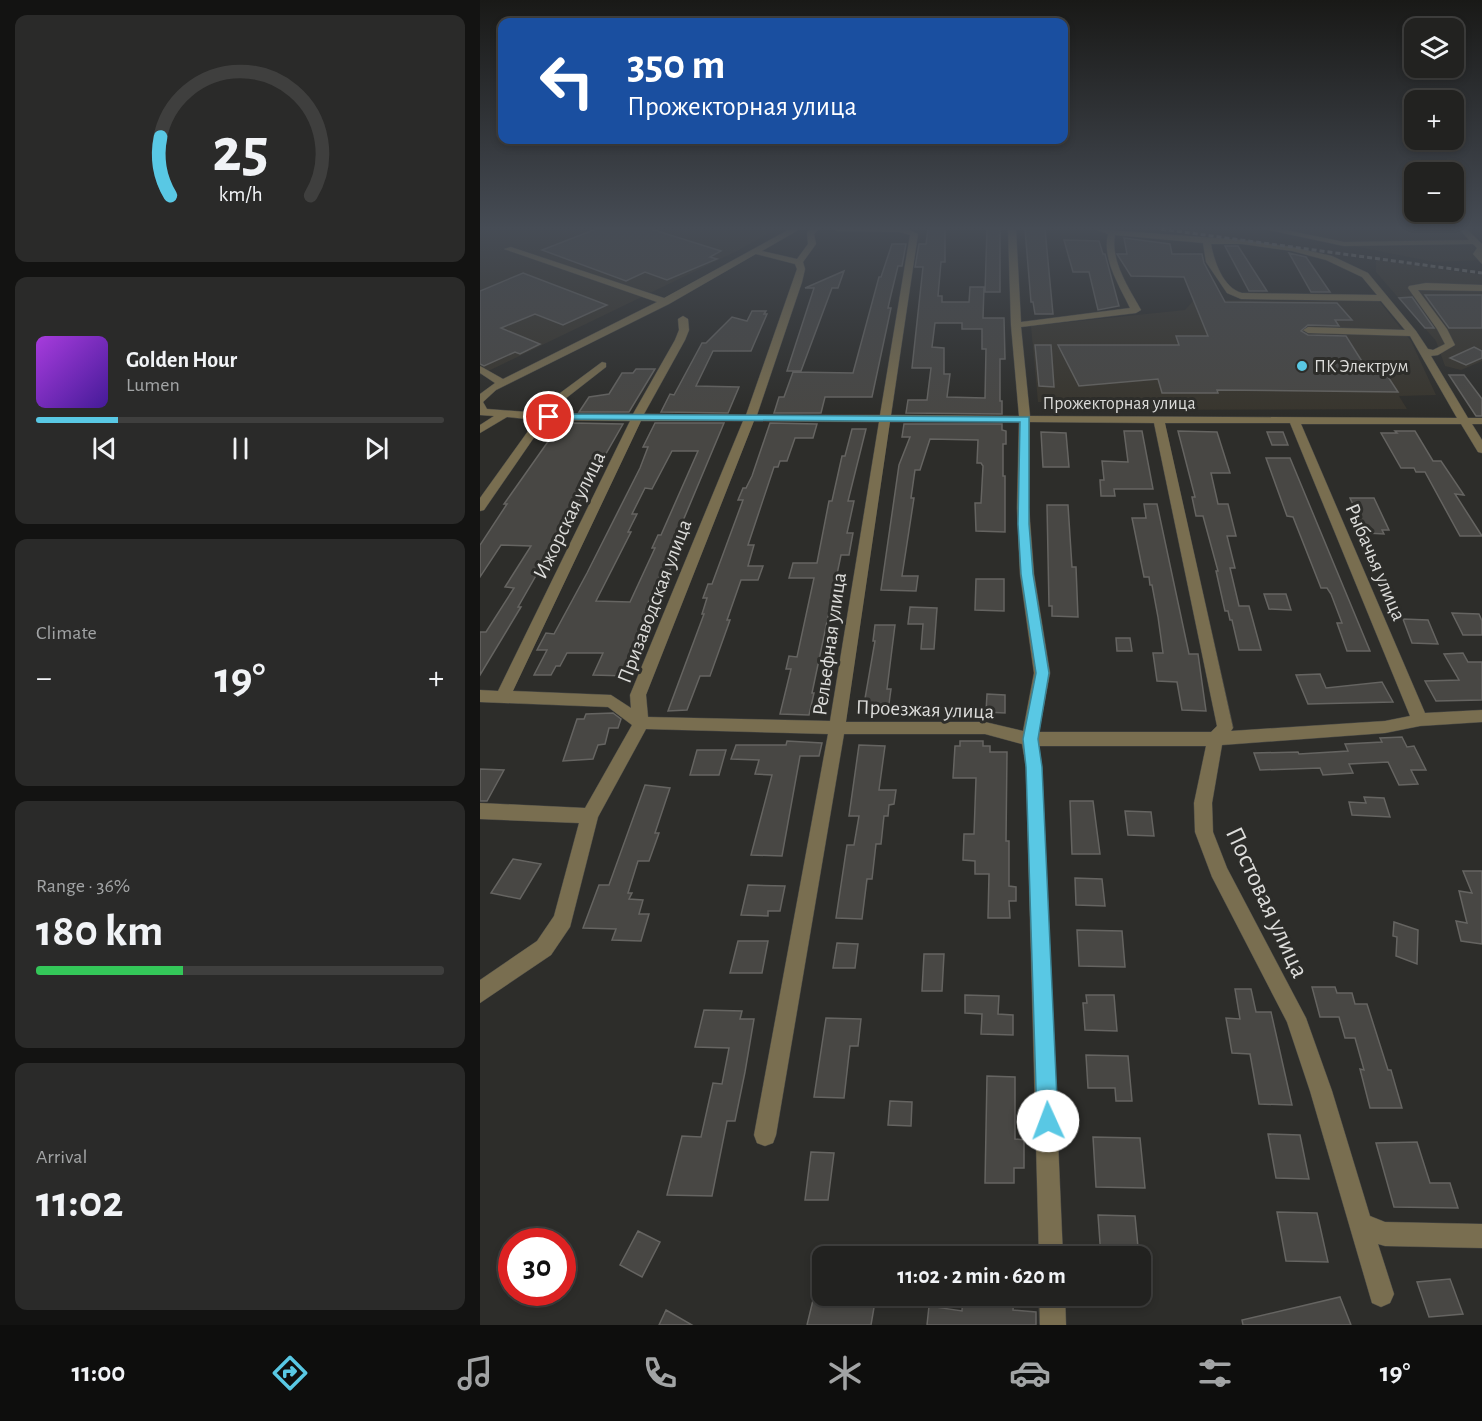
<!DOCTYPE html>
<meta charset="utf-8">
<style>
body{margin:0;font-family:"Alegreya Sans",sans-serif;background:#2a2a29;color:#f1f3f6;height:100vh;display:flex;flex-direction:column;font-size:22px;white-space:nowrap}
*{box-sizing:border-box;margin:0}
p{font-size:20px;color:#a2a4a5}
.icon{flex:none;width:33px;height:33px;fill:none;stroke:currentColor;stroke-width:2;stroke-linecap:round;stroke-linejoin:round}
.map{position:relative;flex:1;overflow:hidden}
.drawer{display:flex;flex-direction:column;gap:15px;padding:15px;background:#131312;width:480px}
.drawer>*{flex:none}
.top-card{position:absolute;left:18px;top:18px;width:570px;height:126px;border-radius:12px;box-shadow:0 3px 9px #0003,0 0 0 2px #3f3f3e;background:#1a4fa0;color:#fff;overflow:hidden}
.tools{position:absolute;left:924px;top:18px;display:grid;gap:12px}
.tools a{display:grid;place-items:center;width:60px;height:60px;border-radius:12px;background:#222220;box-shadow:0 3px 9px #0003,0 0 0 2px #3f3f3e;font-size:30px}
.speed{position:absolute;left:18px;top:1228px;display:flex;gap:12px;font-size:30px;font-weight:700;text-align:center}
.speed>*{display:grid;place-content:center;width:78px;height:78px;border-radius:50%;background:#222220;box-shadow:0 3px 9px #0003,0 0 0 2px #3f3f3e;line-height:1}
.speed .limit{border:9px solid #d22;background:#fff;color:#111}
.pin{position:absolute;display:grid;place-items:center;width:51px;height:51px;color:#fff;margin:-26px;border:3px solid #fff;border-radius:50%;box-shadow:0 2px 6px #0007}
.me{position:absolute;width:66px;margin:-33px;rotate:358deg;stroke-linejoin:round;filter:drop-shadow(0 0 4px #0008)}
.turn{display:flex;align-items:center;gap:21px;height:126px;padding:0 30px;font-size:27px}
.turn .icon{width:78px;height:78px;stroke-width:2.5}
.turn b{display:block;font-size:42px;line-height:51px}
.big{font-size:45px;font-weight:600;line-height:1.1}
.drawer .tile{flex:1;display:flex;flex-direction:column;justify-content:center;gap:9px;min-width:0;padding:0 21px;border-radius:12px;background:#2a2a29}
.drawer .dial{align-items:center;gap:0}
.dial svg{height:156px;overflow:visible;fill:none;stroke:#3f3f3e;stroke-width:7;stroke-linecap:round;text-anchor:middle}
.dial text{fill:#f1f3f6;stroke:none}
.song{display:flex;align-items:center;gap:18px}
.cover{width:72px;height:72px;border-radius:9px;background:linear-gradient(135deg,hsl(280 70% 55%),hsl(260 70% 35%))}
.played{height:6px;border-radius:3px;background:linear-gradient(90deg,#59c8e4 20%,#3f3f3e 20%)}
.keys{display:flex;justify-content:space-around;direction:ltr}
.heat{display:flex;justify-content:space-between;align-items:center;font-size:33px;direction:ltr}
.charge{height:9px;border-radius:4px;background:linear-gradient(90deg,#34c759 36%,#3f3f3e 0)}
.trip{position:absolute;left:332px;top:1246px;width:339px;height:60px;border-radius:12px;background:#222220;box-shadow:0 3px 9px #0003,0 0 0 2px #3f3f3e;font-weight:600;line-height:60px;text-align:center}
.dock{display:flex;height:96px;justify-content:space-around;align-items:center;background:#0e0e0d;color:#a2a4a5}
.dock .icon{width:42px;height:42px}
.dock .current{color:#59c8e4}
.dock b{font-size:27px;color:#f1f3f6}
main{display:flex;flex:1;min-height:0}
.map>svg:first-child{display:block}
</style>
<main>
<section class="drawer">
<div class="tile dial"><svg viewBox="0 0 100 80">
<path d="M14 69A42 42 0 1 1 86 69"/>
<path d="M14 69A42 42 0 0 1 9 39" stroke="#59c8e4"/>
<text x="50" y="56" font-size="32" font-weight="700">25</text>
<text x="50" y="72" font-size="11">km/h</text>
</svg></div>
<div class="tile">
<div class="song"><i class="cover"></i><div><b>Golden Hour</b><p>Lumen</p></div></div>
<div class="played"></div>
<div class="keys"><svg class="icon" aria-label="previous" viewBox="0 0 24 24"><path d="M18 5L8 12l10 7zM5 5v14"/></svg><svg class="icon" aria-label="pause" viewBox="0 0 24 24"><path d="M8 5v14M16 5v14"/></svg><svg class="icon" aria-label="next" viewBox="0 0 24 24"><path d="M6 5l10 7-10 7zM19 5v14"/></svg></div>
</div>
<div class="tile"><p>Climate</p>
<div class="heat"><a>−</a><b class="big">19°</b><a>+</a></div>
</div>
<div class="tile"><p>Range · 36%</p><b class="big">180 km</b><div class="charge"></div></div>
<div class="tile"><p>Arrival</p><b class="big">11:02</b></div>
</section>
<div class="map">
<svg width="1002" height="1325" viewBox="0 0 1002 1325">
<rect width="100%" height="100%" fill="#2d2d2a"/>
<!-- built -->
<path fill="#38352d" d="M0,229H296L257,251L0,375Z
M788,229H1002V260L954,262Z
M896,260L1002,275V361L981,370L965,366L956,341L896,272Z
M714,300L899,301L931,341L956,395L919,396L927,409L612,410L611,403L558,402L551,326L705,310Z"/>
<!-- building -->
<path fill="#484744" stroke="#656461" stroke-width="1.5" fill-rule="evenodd" d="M116,229H171L241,251L230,257L237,259L187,280L165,272L146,281L62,250Z
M448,229H465V262H461L458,296H462V302H489L490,287H504L503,318H524L525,359H520V401H522V414L426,413L428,400H447L451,368H432L443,267H435L439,244H446ZM455,323H482V329H502V349H506L505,398L467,397L470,374H464V348L452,347Z
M507,229H520V292H505Z
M545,229H565L573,314H555L553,302H551Z
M644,238L690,244L692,254H722L724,263L745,302L857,303L872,320H855L859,326L828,325L821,331L828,335L866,336L883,363H899L918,392L737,390L738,393H682L678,379L599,386L578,345H699L696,336H728L704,277L651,276L637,254H647Z
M584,240L619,241L623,254H625L639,306L618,310L609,272H593Z
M412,244H426L422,266H418L410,299L408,308H411L392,397H345L341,413H294L299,397H304L313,372L373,373L399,277H401Z
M745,246H758L787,291H769Z
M809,253L826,257L850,292H831Z
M364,271L358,288H352L321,371H307L334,288H325Z
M43,273L127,305L83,325L55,314L21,328L60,344L40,354L35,352L4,366L0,364V291Z
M945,295H1002V328H969Z
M932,297L954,328H945L919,298Z
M272,311H286L284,314H287L271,351H233L216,386L259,387L248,413L181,412L190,394L194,395L222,343H226L252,317L267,321Z
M555,345H571L574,387L559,386Z
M994,347L1002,351V358L986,365L970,358Z
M156,369H175L149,412H99L109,397L129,394L142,373H153Z
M969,375H984L1002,399V416H996Z
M92,423L143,424L38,607H41L0,675V632H6L34,588L25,587L51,546L21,545L0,577V545L27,504H24L79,426H89Z
M175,423H244L187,559H194L189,573H181L165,610H168L156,639H160L155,651H158L148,676L113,675L123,653H87L80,666H76L71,675H54L67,650H57L66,633L74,634L107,573L160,468L168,447H163ZM192,451H218L181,535H178L172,548H175L150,602L116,601L151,532H148L157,514H152L165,488L172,489Z
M290,423L337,424L333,438H315L307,461H300L298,467H294L268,545H274L268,566H283L278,580H261L247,620H250L230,676H220L207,710L188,711L224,614H222L227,598H223L228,584H232L263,500H258L263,488H266L272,476Z
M424,424H522V430L526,431V444H523V476H525V532L496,531L495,503H501L503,466L501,463H497L498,440L450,439L440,470H435L431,498H434L422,576H438L436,591L401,590L419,465L430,437H422Z
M372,429H386L368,501H374L367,533H373L369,555H361L332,693H334L329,715L300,714L311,669H306L309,656L317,657L334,578H309L313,563H337L349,501H352L362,456H365Z
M644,431H662L673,489H634L635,496H621L620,480H624L622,461L648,462Z
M698,431L737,432L750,473H731L738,504H748L756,536H747L755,568H750L759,606H769L781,650H759L752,620H750L748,611H745L736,571H738L723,516H716L712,497H715Z
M915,431H935L953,461H961L984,495L975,494L1002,536H980L945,472H936L934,468H921L901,433H917Z
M561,432L586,433L589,467H563Z
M787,432H803L808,445H792Z
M786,458H810L890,651H867L857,623H862L851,594L847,588H841L813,517L807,516Z
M870,498H894L909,530H902L904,534L886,533Z
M664,504H677L709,654H718L726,711L702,710L697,682L677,681L673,653H683L678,617L672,585H670L669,577H664L652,518H666Z
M567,505H588L592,567H596L598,617L572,616V606H569Z
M496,579H524V611L495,610Z
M784,594H806L811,610L789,609Z
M430,607L457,608L454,649H441L443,624H428Z
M972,613L999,614L1002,621V635H983Z
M923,619L948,620L958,644L932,643Z
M395,625H415L407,689H411L408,711L383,710L395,641H393Z
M636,638H650L652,651H637Z
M983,653L988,662H1002V700L956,701L945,681L979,680L964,654Z
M840,674L846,688L902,682L913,702L828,704L816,675Z
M507,694L525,695V713L506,712Z
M133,713L141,719L138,728H129L125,744L118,745L113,759L83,761L97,719H104L106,714Z
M922,737L927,747L934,746L946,770H931L938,784L919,785L908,762L869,764L873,773L843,775L840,768L780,770L774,753L818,752L819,754L868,751L865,744L902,742L900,738Z
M307,741L342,743L339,756H320L302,856L271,855L292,775L275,774L279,760L251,759L256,745H306Z
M480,741H503V746H510V752H527L526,841H529V886L536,887V901H529L530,918H508L509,874H495V861L483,860L484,834H494L496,778H473L475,746H480Z
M379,745L405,746L399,790H416L414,804L409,805L408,816H404L401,844H396L392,879H387L382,919L356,918L367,845H374L379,816H369Z
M217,750H246L239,775H210Z
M0,769L24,770L7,801H0Z
M165,785L190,788L175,833H179L169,861H158L148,893H152L149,899L163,900L159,914H169L161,941L132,940L136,929L103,928L119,885H129Z
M884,797L904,798L910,817L872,815L869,802L886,803Z
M590,801H613L620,854H592Z
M645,811L671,812L674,836L648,835Z
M33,859L61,864L40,899L11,893Z
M983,871H1002V944L981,941L976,921L987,923L979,891L992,893Z
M595,878L622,879L625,906L596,905Z
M268,885L305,886L300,911H288V916L261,915Z
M914,922L938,930L937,964L916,956L917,937L913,936Z
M597,930L642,931L645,967L599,966Z
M258,941H288L282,973H250Z
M357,943L378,944L375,968H353Z
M444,954H464L462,991H442Z
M832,987H855L857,993H872L875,1004H887L908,1070H911L922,1108H890L880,1069L884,1070L875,1038H865L859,1017H840Z
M755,989H771L776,1012H791L812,1105L779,1104L770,1054L752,1053L746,1018L760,1019Z
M485,995L519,996L518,1014L533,1015V1035L501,1034L502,1014L485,1013Z
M606,995H634L637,1031L605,1030L603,1003H607Z
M224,1010L262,1011L260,1019H274L265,1072L255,1121H247L232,1196L187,1195L202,1136L221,1137L233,1083L242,1084L249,1048L215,1047Z
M346,1018L381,1019L378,1046H370L364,1098L334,1097Z
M606,1055L648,1056L652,1101H636L635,1088H608Z
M507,1076L535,1077V1139L544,1140V1168H534V1183H505Z
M410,1101L432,1102L431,1126L408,1125Z
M788,1134L820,1135L829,1179L796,1178Z
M613,1137L660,1138L665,1188L616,1187Z
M937,1142L950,1183H970L978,1208L914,1207L896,1143Z
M331,1152L354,1153L348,1200H325Z
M797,1212L837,1213L848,1262L806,1261Z
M618,1215L655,1216L659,1257H621Z
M158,1231L180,1242L162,1277L140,1265Z
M970,1279L983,1314L949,1317L937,1282Z
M334,1296H396L391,1325H327Z
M483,1296H534L533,1310L556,1312V1325H447L449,1306L482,1311Z
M860,1297L871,1325H763L762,1320Z
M186,1310L212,1325H179Z"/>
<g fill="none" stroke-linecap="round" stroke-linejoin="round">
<defs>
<path id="minor" d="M310,229H320L282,251L317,259L328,244L327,232L330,229H339L334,234L336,244L323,262L325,269L322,282L277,415H400L430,235L420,232L357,231L353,229H427L438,234L411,415L539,416L531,325L528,229H536L541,322L650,308C639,285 622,259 628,234L614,229L762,240L812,247L852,256L888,273L936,331L948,349L953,350L965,344L957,329L928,288L929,286L946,283L1002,285V291L938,290L967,329L975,345L958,355L951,356L988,418H1002V424H992L1002,440V453L998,452L981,424H821L945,713L1002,710V722L940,726L905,733L742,745L732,803L733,832L747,868L826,1018L852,1091L890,1216L905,1222L1002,1224V1248L905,1246L898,1244L914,1294L910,1303L901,1307L892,1303L830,1091L807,1022L732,877L715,832L714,803L726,746H559L562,767L583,1257H559L546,767L542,744L505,734H364L296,1135L293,1143L285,1146L277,1143L274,1135L348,734L166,729L118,817L90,927L71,955L0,1003V980L57,941L74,916L99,823L0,819V803L105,808L152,725L128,707L0,702V690L18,691L150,421L66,420L4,510L0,511V498L56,420L27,417L0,433V425L14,416L0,415V394L15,383L0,373V366L23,379L177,302L24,249L31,247L184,298ZM635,235L723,243L726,262L747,293L761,299L901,301L925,330L828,327L823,330L828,333L930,336L977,418L550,416L541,327L656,313L661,310C649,288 630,261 635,235ZM731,244H762L812,251L846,260L882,277L897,295L762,293C743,288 734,261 731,244ZM276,254L315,264L317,269L266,415L164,414L205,340L209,330L208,319L203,316L198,319L199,330L195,340L153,414H71L76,406L126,367V363L122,362L68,402L60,413L7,409L3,402L16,390L189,304ZM161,421H263L150,695L151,708L131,695L33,691ZM274,421L399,422L350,721L168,717L166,695ZM410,422H539L537,508L540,574L554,673L543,731L505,722H366ZM550,422L674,423L737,726L731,732H559L570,673L554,574L549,508ZM685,423H810L930,716L905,721L751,731L753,728Z
M784,229H801L864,242L989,240L979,229H987L1002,244V264L993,254L997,248L993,244L864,246Z
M559,1296H585L586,1325H560Z"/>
</defs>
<!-- minor casing -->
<use href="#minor" stroke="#494946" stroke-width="1"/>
<!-- minor -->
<use href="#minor" fill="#796e50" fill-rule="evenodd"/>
<!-- rail -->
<path stroke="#7d7d7a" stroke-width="3" stroke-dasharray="5 3" stroke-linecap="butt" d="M681,229L1002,273"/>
</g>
<!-- sky -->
<linearGradient id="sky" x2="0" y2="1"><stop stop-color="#191917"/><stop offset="0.55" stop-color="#464c55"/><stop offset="1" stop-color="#464c55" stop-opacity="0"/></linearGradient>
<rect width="1002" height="415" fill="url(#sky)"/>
<!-- route -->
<path fill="#59c8e4" stroke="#3a8294" stroke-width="1.5" d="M69,414L549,417V524L553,574L569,673L558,739L562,767L578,1121L575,1128L568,1131L560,1128L557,1121L546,767L543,739L556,673L541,574L538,524L540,422L66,419L64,417Z"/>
<!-- markers -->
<circle fill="#59c8e4" stroke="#2d2d2a" stroke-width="2" cx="822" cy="366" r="6"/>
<g text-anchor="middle" stroke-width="6" stroke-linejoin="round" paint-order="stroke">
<!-- far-poi labels -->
<g font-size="18" fill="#dcdcda" stroke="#2d2d2a" text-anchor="start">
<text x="834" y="372">ПК Электрум</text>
</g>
<!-- far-street labels -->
<g font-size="18" fill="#dcdcda" stroke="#2d2d2a">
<text x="639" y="409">Прожекторная улица</text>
</g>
<!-- street labels -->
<g font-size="21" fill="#dcdcda" stroke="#2d2d2a">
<text transform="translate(89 515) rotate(-64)" y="7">Ижорская улица</text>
<text transform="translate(896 562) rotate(67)" y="7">Рыбачья улица</text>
<text transform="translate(174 601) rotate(-69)" y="7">Призаводская улица</text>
<text transform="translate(349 644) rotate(-82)" y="7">Рельефная улица</text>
<text transform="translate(445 709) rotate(2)" y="7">Проезжая улица</text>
</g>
<!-- near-street labels -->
<g font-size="26" fill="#dcdcda" stroke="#2d2d2a">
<text transform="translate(788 902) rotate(65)" y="9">Постовая улица</text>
</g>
</g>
</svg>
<div class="tools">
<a><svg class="icon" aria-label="layers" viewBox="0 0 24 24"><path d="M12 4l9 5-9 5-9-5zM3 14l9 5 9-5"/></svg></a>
<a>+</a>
<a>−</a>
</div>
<div class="speed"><div class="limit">30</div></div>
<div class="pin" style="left:69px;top:417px;background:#d93025"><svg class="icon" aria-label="arrive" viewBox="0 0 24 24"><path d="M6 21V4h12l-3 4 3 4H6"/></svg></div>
<svg class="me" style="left:568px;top:1121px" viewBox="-20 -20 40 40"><circle r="19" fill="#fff"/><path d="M0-13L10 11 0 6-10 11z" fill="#59c8e4"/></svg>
<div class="trip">11:02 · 2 min · 620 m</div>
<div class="top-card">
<div class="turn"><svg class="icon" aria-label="left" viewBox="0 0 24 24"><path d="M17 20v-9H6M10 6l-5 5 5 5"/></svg><div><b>350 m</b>Прожекторная улица</div></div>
</div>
</div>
</main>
<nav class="dock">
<b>11:00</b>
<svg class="icon current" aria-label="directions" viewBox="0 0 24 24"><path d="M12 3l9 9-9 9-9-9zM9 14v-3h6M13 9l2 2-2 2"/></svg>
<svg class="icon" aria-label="music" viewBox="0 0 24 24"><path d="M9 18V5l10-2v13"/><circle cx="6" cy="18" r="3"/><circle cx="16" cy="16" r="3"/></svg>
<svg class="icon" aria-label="phone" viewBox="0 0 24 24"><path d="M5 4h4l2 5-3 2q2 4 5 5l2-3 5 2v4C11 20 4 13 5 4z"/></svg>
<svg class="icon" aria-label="climate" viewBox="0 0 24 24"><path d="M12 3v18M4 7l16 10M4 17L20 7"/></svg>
<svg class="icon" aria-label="car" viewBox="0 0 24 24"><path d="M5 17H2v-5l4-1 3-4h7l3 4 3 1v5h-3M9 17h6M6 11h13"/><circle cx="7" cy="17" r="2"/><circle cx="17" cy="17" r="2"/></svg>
<svg class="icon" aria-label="filters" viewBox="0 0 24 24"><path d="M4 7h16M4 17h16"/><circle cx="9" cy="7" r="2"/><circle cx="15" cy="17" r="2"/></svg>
<b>19°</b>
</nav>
